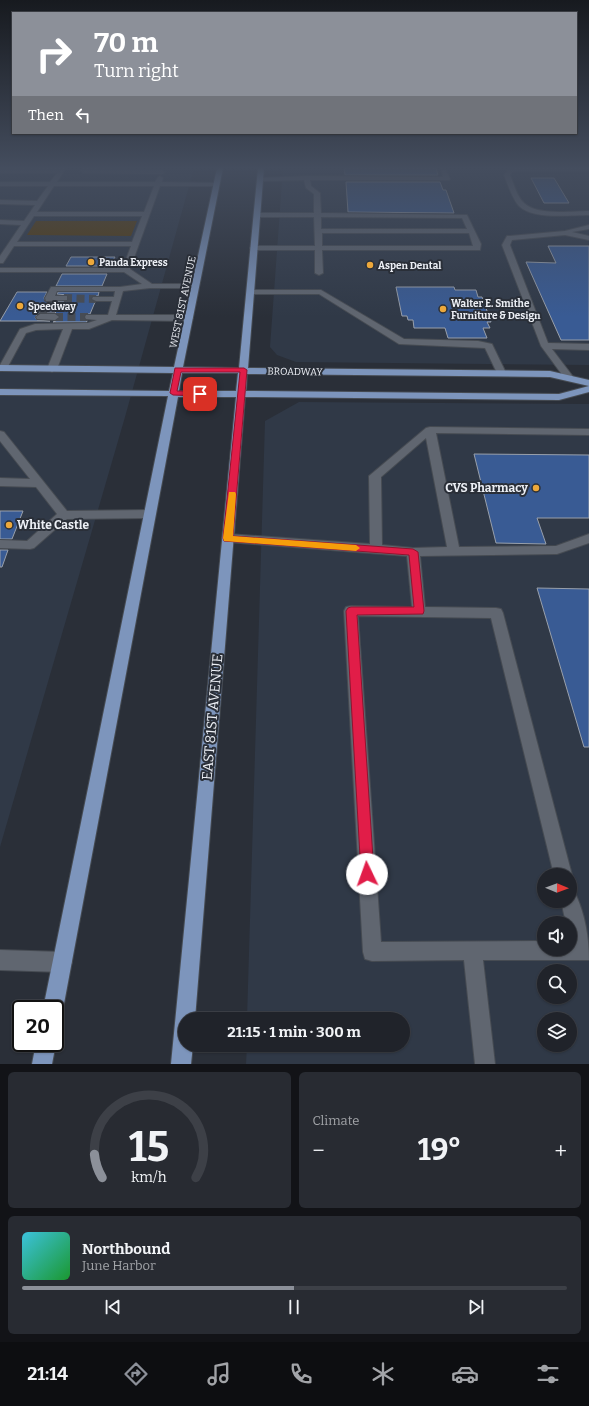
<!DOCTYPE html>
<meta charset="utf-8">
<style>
body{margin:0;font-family:Bitter,serif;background:#282b32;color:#f1f3f6;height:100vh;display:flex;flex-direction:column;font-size:15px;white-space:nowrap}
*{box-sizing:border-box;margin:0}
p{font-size:13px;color:#a2a4a8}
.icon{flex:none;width:22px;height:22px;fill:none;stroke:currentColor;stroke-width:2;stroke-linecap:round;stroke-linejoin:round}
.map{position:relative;height:1064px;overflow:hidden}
.side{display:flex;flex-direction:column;gap:8px;padding:8px;background:#121317;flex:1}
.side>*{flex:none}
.hud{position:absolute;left:12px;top:12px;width:565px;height:122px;border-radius:0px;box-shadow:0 1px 3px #0004,0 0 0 1px #3d4047;background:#8c9099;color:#fff;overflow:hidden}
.needle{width:26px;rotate:91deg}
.controls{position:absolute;left:537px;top:868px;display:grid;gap:8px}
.controls a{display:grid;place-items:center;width:40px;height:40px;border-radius:50%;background:#20232a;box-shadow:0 1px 3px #0004,0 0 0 1px #3d4047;font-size:20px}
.speed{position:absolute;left:12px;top:1000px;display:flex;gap:8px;font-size:20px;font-weight:700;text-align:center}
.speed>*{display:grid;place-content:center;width:52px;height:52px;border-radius:50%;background:#20232a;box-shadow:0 1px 3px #0004,0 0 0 1px #3d4047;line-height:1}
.speed .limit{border:2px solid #111;border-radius:6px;background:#fff;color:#111}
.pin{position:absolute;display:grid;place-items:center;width:34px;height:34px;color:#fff;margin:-17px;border-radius:8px;box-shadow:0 2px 6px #0006}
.me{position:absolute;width:44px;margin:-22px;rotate:357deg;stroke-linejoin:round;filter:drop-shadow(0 0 3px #0008)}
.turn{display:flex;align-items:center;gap:14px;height:84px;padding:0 16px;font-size:18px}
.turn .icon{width:52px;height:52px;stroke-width:2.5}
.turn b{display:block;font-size:28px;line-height:34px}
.then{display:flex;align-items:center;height:38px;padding:0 16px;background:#0003;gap:8px;font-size:15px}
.big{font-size:30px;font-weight:700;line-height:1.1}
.side .widget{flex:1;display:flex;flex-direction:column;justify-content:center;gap:6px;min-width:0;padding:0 14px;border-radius:6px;background:#282b32}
.side .dial{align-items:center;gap:0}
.dial svg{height:104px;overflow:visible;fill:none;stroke:#3d4047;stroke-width:7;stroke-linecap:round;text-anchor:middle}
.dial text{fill:#f1f3f6;stroke:none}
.song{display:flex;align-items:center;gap:12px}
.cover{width:48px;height:48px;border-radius:6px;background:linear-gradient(135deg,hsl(190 70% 55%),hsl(130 70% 35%))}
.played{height:4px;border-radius:2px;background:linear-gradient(90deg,#8c9099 50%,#3d4047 50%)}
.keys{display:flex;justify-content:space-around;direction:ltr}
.heat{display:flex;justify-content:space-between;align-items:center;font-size:22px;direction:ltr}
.side .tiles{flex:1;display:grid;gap:8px;grid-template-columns:1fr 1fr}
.widget:last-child{grid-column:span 2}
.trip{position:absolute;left:178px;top:1012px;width:232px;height:40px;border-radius:20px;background:#20232a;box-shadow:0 1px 3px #0004,0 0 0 1px #3d4047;font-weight:700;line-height:40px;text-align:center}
.tab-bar{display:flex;height:64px;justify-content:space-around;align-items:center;background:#0d0e11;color:#a2a4a8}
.tab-bar .icon{width:28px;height:28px}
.tab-bar .current{color:#8c9099}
.tab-bar b{font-size:18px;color:#f1f3f6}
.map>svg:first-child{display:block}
</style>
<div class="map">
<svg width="589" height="1064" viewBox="0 0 589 1064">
<rect width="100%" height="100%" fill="#2a2f38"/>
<!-- built -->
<path fill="#303947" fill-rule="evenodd" d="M0,168H194L125,417L0,847Z
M283,168H589V365L296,362L277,355L270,347Z
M299,402L589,404V1064H246L247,1045H403V1019H247L265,421ZM544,875H570V901H544ZM544,923H570V949H544ZM544,971H570V997H544ZM544,1019H570V1045H544Z"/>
<!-- green -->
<path fill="#583900" d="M36,221H137L131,236L27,235Z"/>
<!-- building -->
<path fill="#395b94" stroke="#99a0ab" d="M344,168H436L438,175H345Z
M531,178H554L569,203H544Z
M346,182H440L443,190H446L454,213L348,212Z
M548,246H589V340H561L526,262L556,263Z
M71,257H115L110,266H66Z
M62,274H107L102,286H56Z
M396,287H454L455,290H476L478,297H482L491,322H487L490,328H483L487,338H448L445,328H414L413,320H408L407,316H402Z
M17,292H47L44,298L46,302L68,301V295L57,294L58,292H99L98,296H93L91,298L95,302L90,314H86L84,316L87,322H53L56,321L60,317L55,312H40L35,317L37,320L50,321H0Z
M474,454L589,455V518H537L546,544L496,543Z
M0,511H23L12,539H0Z
M0,550H8L2,567H0Z
M537,588L589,589V747H584Z"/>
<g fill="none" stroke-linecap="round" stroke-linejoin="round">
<!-- minor-tunnel -->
<path stroke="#474c54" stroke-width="8" stroke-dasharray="8 4.5" stroke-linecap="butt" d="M64,298L96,299
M42,314L49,299
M55,317H89"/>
<defs>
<path id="minor" d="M60,168H66L57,182H155L158,177L160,176L163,178L162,182L218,183V185L216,186H160L130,269L152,284H198V288H150L123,291L116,315H189L193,318L189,321L112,320L89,329H72L57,369L52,372L47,369L63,329L36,330L26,333L6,370H0V365L20,329L35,324L88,323L97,320L86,319L85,317L86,315H108L112,301H96L92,299L93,297H114L115,291H57L55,296H67V300L46,301L45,298L51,287H120L142,284L124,272H0V268H123L131,246H14L3,263H0V256L21,225L0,224V220L24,221L35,205L0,204V200L37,201L48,186H0V182H50L57,173H0V169ZM54,186H154L144,212H37ZM34,216H142L132,242H17Z
M82,168L162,170L165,172L162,174L83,173L80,171Z
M441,168H445L450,179L449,180H310L311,186L320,193L321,213L467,215L481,244L480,250H322L323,273L319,275L315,273V250H254L250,248L254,246H315L314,217H257L254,215L257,213H314V194L306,188L304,180L260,181L257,179L258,178L307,176L443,177ZM321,217L462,218L467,229H321ZM322,233H469L473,246H322Z
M515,168H589V171H519L512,172L510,175C514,184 517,197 524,203C537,216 572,211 589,211V215C571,215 533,220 519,206C512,198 508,185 504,175L508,170Z
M589,225V229L572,232L589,236V240L565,235L512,240L510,245L548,343L589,344V350L552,349L574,378L569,381L566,380L541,346L502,245L507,236H510L565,231Z
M247,290H321L404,339L478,341L492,344L506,373L504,375H498L485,348L399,344L319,294H247Z
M40,314H55L59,317L55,320L37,319L36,317Z
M430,427L589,429V435L436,433L459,547L556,546L589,534V543L557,554L420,556L425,607L496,608L501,609L503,613L572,875L570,879V875H554L491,618L358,616L381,942L544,941V949H570V923H566L561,901H570V892L576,895C585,915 589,938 589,960H483L495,1064H475L464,960L372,961L365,959L363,952L344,611L346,607L351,606L412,607L407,556L228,542L224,541L222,538L224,535L228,534L370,544L369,476L426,428ZM426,438L447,547L413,548L382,545L381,477Z
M0,431L4,432L67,511L149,510L153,511L155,514L153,517L149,518L67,519L34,548L30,549L0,548V540L27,541L57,514L36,487L0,486V478L30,479L0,441Z
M0,950L62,952L69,955L72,962L69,969L62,972L0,970Z"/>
<path id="major" d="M217,168H223L183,367L239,368L258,168H264L248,368L550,371L589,380V386L550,377L247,374L246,391L559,394L589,386V392L559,400L245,397L195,1019H185V1045H193L191,1064H171L236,397H178L63,1009L60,1016L55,1018V1009H43L168,396L0,395V389L169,391L173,373L0,371V365L174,367ZM182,373H238L236,391H179Z
M55,1040L56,1043L52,1064H32L36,1043H55Z"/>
</defs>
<!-- minor casing -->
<use href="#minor" stroke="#464b52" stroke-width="2"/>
<!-- major casing -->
<use href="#major" stroke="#464b52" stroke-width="2"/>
<!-- minor -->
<use href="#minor" fill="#606670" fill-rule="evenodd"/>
<!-- major -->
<use href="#major" fill="#7d95bc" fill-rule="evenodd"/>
</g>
<!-- sky -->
<linearGradient id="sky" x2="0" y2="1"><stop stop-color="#171a1f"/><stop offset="0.53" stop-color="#444d5e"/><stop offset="1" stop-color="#444d5e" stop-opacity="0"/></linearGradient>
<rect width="589" height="317" fill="url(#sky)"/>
<!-- route -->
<path fill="#e11d48" stroke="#92132f" d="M175,368H244L247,370L233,536L413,549L418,552L424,611L423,614L357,615L374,874L372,879L367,881L363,879L361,874L346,611L348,608L351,607H414L409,555L224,541L223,538L240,372H181L177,391H200L204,394L200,396L173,395L170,393Z"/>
<!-- slow -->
<path fill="#f59e0b" d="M229,492H235L236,494L233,536L356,545L360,548L356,551L224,541L223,538Z"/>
<!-- markers -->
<g fill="#eda83b" stroke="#2a2f38" stroke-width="1.5">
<circle cx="91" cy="262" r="4"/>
<circle cx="370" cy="265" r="4"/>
<circle cx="20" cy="306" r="4"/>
<circle cx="443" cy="309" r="4"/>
<circle cx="536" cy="488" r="4"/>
<circle cx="9" cy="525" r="4"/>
</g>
<g text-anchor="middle" stroke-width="4" stroke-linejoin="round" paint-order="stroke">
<!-- far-poi labels -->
<g font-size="10" font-weight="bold" fill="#eceff5" stroke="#2a2f38" text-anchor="start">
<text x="99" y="266">Panda Express</text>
<text x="378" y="269">Aspen Dental</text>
<text x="451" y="307">Walter E. Smithe<tspan x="451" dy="12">Furniture &amp; Design</tspan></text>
<text x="28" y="310">Speedway</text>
</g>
<!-- far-street labels -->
<g font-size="10" fill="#eceff5" stroke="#2a2f38">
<text transform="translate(182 302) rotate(-78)" y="4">WEST 81ST AVENUE</text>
<text transform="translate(295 371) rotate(1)" y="4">BROADWAY</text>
</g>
<!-- poi labels -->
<g font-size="12" font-weight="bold" fill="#eceff5" stroke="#2a2f38" text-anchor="end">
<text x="528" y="492">CVS Pharmacy</text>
<text x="17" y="529" text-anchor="start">White Castle</text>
</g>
<!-- near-street labels -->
<g font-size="14" fill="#eceff5" stroke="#2a2f38">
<text transform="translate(212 717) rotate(-85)" y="5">EAST 81ST AVENUE</text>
</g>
</g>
</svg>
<div class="controls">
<a><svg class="needle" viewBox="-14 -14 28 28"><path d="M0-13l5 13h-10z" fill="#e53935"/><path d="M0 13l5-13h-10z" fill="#a2a4a8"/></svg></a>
<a><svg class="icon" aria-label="sound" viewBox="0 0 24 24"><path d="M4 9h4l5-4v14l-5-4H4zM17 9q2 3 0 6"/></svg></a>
<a><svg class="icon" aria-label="search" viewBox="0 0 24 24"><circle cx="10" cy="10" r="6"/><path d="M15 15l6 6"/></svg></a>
<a><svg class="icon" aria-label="layers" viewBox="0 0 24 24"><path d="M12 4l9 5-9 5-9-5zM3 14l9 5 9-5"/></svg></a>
</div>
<div class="speed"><div class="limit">20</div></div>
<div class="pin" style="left:200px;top:394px;background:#d93025"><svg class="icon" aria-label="arrive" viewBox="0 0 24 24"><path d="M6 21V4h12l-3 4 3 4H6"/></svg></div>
<svg class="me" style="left:367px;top:874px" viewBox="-20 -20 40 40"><circle r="19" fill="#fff"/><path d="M0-13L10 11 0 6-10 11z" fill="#e11d48"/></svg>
<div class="trip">21:15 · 1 min · 300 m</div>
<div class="hud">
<div class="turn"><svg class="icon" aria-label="right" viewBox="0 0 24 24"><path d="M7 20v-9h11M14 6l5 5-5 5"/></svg><div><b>70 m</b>Turn right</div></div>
<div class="then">Then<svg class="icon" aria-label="left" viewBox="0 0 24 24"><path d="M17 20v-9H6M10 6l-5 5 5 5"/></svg></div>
</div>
</div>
<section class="side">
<div class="tiles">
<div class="widget dial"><svg viewBox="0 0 100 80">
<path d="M14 69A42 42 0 1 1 86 69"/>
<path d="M14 69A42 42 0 0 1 8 51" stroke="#8c9099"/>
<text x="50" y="56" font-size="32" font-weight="700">15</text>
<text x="50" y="72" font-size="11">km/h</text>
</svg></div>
<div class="widget"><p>Climate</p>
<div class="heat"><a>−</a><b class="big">19°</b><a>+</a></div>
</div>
<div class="widget">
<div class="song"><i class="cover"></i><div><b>Northbound</b><p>June Harbor</p></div></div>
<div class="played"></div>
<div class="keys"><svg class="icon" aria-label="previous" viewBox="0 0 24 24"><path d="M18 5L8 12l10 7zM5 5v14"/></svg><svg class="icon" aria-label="pause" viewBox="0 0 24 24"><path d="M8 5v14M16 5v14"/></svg><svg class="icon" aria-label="next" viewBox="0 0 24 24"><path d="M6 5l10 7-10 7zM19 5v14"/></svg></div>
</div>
</div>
</section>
<nav class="tab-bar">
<b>21:14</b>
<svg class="icon current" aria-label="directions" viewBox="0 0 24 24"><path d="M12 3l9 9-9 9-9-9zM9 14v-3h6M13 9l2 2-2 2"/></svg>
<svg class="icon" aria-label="music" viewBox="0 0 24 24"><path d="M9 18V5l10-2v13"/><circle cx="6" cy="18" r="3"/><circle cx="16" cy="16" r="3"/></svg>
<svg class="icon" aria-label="phone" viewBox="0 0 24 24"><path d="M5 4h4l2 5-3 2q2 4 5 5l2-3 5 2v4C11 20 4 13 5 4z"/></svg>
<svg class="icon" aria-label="climate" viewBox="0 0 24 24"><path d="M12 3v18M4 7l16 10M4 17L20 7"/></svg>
<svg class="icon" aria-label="car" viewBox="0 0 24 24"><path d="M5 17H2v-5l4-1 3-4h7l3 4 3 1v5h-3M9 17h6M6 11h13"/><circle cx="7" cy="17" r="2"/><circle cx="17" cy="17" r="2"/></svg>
<svg class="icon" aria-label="filters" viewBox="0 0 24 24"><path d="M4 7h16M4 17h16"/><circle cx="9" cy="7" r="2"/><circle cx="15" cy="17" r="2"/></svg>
</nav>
